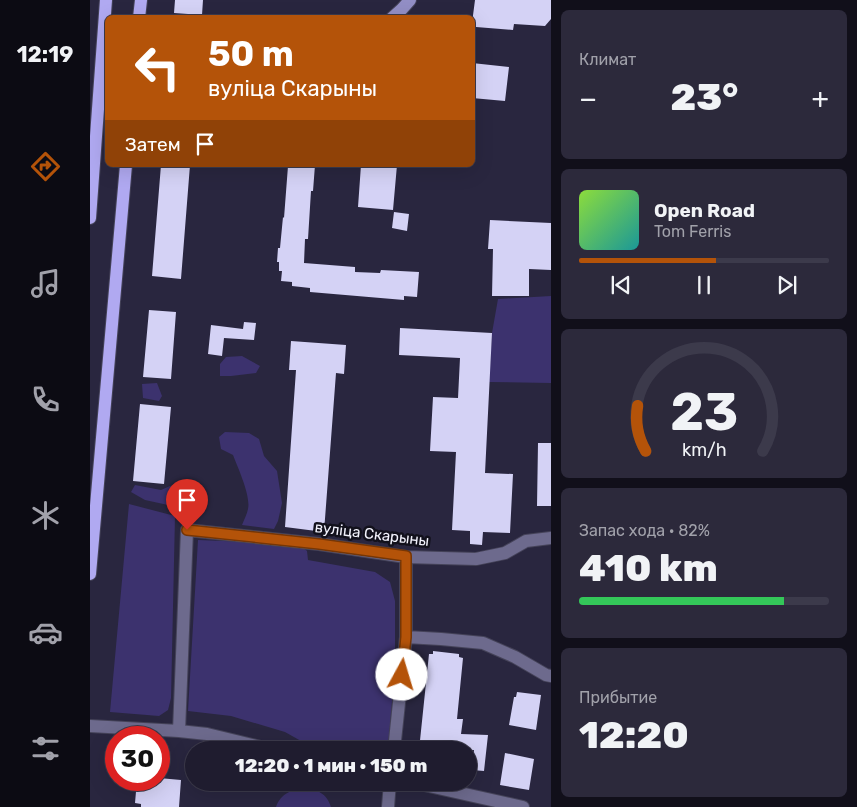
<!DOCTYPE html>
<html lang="ru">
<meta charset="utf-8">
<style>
body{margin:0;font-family:Rubik,sans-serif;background:#2c293b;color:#f1f3f6;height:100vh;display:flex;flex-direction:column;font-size:19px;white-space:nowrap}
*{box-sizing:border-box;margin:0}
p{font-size:16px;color:#a1a1aa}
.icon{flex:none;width:28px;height:28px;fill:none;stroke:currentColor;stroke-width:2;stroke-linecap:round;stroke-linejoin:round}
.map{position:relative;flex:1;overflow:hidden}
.panel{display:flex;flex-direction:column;gap:10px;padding:10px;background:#110f1a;width:306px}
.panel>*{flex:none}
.guide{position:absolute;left:15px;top:15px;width:370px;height:152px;border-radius:8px;box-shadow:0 5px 20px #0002,0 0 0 1px #3c3a4b;background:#b45309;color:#fff;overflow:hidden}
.speed{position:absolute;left:15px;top:726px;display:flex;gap:10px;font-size:25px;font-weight:700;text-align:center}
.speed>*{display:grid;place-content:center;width:65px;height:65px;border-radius:50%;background:#1f1c2f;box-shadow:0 5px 20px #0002,0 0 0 1px #3c3a4b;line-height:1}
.speed .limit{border:8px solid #d22;background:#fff;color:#111}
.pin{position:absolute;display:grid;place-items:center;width:42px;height:42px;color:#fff;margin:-51px -21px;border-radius:50% 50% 50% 0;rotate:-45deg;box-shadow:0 0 5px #0007}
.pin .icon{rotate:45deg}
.me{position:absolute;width:55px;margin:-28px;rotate:6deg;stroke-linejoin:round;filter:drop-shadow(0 0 4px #0008)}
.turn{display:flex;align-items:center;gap:18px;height:105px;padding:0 20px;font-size:22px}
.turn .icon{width:65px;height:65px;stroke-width:2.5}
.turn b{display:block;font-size:35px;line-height:42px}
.then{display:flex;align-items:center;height:48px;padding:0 20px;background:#0003;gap:10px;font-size:19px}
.big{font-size:38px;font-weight:800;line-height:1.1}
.panel .tile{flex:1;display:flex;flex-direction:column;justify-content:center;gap:8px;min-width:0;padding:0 18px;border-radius:8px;background:#2c293b}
.panel .dial{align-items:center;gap:0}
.dial svg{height:130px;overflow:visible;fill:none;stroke:#3c3a4b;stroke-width:7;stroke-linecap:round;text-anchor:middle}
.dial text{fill:#f1f3f6;stroke:none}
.song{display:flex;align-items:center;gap:15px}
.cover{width:60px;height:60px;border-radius:8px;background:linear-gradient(135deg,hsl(90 70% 55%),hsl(180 70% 35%))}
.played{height:5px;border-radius:2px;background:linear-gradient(90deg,#b45309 55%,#3c3a4b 55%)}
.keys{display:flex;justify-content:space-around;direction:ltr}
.heat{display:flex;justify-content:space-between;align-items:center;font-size:28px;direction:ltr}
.charge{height:8px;border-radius:4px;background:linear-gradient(90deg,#34c759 82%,#3c3a4b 0)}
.trip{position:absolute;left:95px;top:741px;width:292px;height:50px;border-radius:25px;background:#1f1c2f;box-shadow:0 5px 20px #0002,0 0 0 1px #3c3a4b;font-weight:800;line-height:50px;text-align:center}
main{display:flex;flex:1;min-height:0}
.tab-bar{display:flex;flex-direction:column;width:90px;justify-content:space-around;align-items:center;background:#0c0b13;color:#a1a1aa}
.tab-bar .icon{width:35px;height:35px}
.tab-bar .on{color:#b45309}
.tab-bar b{font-size:22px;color:#f1f3f6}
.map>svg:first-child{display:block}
</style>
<main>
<nav class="tab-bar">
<b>12:19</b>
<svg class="icon on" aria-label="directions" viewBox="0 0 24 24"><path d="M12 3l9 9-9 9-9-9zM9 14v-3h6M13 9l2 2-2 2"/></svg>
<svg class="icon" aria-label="music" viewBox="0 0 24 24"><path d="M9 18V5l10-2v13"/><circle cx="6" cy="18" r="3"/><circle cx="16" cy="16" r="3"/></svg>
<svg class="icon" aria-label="phone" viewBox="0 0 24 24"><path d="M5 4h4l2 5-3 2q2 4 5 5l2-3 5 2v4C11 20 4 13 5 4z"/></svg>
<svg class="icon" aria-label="climate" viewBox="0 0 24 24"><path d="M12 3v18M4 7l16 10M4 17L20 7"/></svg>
<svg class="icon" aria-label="car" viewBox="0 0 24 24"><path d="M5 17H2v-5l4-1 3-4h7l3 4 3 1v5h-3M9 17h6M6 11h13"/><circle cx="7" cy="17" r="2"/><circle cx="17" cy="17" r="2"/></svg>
<svg class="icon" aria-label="filters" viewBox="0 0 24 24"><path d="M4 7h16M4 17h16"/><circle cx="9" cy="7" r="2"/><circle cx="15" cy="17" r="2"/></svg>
</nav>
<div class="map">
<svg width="461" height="807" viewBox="0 0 461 807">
<rect width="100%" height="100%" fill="#29263f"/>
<!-- green -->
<path fill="#3c326e" d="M461,296V383L399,382L402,333L408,299Z
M152,356L170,366L166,373L141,376H130V364L136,357Z
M67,383L72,396L69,401L53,398L52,384Z
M135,432L159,433L169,439L174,456L187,471L192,503L188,521L184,529L152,525C154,520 157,514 158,509C161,496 148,468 143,455L131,449L129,437Z
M45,485L71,490L80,486L87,487V497L78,505L55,500L41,492Z
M39,504L85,516L81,698L78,710L69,716L20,712Z
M108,540L209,544L217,551L218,560L285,572L300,582L305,601V665L298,750H227L195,732L141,716L98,711Z
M214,787C227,790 237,793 241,807H186C191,793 201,791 214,787Z"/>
<!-- building -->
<path fill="#d4d2f5" d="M85,0H113L112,15L84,13Z
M385,0H461V19L455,26L424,24L423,30L386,27L382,23Z
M382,63L419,67L415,101L382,98Z
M71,165H100L91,279L62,276Z
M202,165H225L223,191H221L218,239H215L214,263L265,267V272L290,273L291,270L329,272L327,297L314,296V300L220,292V288L202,286V282L191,281L192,271H189V262H187L188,248H190L193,217L194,218L198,166H202Z
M271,165H307L303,210L268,207Z
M304,212L319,214L317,231L302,228Z
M400,220L461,223V270L439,269V296H402L403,249H398Z
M59,310L86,312L81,379L53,377Z
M154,322L166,323L164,340L134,338L132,356L118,354L121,325L153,329Z
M310,328L402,333L395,473L423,474L420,533L393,532L392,545L380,544V531L362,530L366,452L340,451L343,397L368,398L370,358L309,355Z
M201,341L256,345L254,374L246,373L234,532L195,527L206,370H199Z
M50,404L81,407L74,484L43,481Z
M448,443H461V506H447Z
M343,651L369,654V657L373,658L367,719H373L371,734L398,735L394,771L382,770L384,750H329L339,654H343Z
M427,692L451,695L446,730L419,725L424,697H426Z
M415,753L444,759L439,790L410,785Z
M69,778L91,780L89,807H51V804L45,803L47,780H69Z"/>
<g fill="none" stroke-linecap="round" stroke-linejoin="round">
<defs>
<path id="street" d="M316,637L351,639L393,643L425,657L456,675L461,676
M0,726L89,731L117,734L183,750
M89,731L97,530L229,544L316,557L386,559L415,553L436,541L461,538
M304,750L316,637V557
M321,782L433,807
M298,807L300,782"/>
<path id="secondary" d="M302,18L312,9L320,0"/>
<path id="primary" d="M49,18L51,0
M0,218L16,0
M0,574L36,165"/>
</defs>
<!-- street casing -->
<use href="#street" stroke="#454359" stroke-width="14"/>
<!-- secondary casing -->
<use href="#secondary" stroke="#454359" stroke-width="14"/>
<!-- primary casing -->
<use href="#primary" stroke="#454359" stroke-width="14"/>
<!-- street -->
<use href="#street" stroke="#6d6a8d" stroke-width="12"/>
<!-- secondary -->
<use href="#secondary" stroke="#928ec5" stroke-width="12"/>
<!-- primary -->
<use href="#primary" stroke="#b0a9f1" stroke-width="12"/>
</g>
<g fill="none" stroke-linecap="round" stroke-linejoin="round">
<defs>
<path id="route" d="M97,530L229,544L316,556V637L312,675"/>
</defs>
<!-- route casing -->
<use href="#route" stroke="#753606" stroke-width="12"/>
<!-- route -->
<use href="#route" stroke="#b45309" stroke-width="9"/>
</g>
<g text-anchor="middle" stroke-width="5" stroke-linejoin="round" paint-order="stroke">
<!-- street labels -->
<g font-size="15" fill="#f2f2fc" stroke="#12111c">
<text transform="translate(282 534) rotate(7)" y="5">вуліца Скарыны</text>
</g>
</g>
</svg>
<div class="speed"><div class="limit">30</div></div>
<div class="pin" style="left:97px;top:530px;background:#d93025"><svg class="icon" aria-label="arrive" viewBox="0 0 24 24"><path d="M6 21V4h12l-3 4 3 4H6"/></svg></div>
<svg class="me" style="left:312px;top:675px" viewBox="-20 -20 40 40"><circle r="19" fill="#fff"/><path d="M0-13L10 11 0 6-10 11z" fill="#b45309"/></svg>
<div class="trip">12:20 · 1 мин · 150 m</div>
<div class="guide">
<div class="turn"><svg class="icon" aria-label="left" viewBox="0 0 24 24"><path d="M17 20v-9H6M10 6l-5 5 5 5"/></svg><div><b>50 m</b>вуліца Скарыны</div></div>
<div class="then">Затем<svg class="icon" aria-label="arrive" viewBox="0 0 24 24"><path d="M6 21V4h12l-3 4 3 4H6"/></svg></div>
</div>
</div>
<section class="panel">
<div class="tile"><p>Климат</p>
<div class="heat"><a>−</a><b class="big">23°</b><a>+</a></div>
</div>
<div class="tile">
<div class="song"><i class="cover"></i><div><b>Open Road</b><p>Tom Ferris</p></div></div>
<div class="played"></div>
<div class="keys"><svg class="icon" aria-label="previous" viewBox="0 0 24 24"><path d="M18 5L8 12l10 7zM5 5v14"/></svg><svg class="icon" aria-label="pause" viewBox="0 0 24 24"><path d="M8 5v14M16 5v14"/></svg><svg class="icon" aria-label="next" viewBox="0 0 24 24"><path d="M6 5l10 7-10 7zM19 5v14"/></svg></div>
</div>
<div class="tile dial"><svg viewBox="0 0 100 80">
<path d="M14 69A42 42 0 1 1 86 69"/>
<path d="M14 69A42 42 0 0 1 9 41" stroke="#b45309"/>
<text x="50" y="56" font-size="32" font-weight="700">23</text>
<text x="50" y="72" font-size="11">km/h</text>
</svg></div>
<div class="tile"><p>Запас хода · 82%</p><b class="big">410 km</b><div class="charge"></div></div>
<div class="tile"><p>Прибытие</p><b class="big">12:20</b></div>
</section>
</main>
